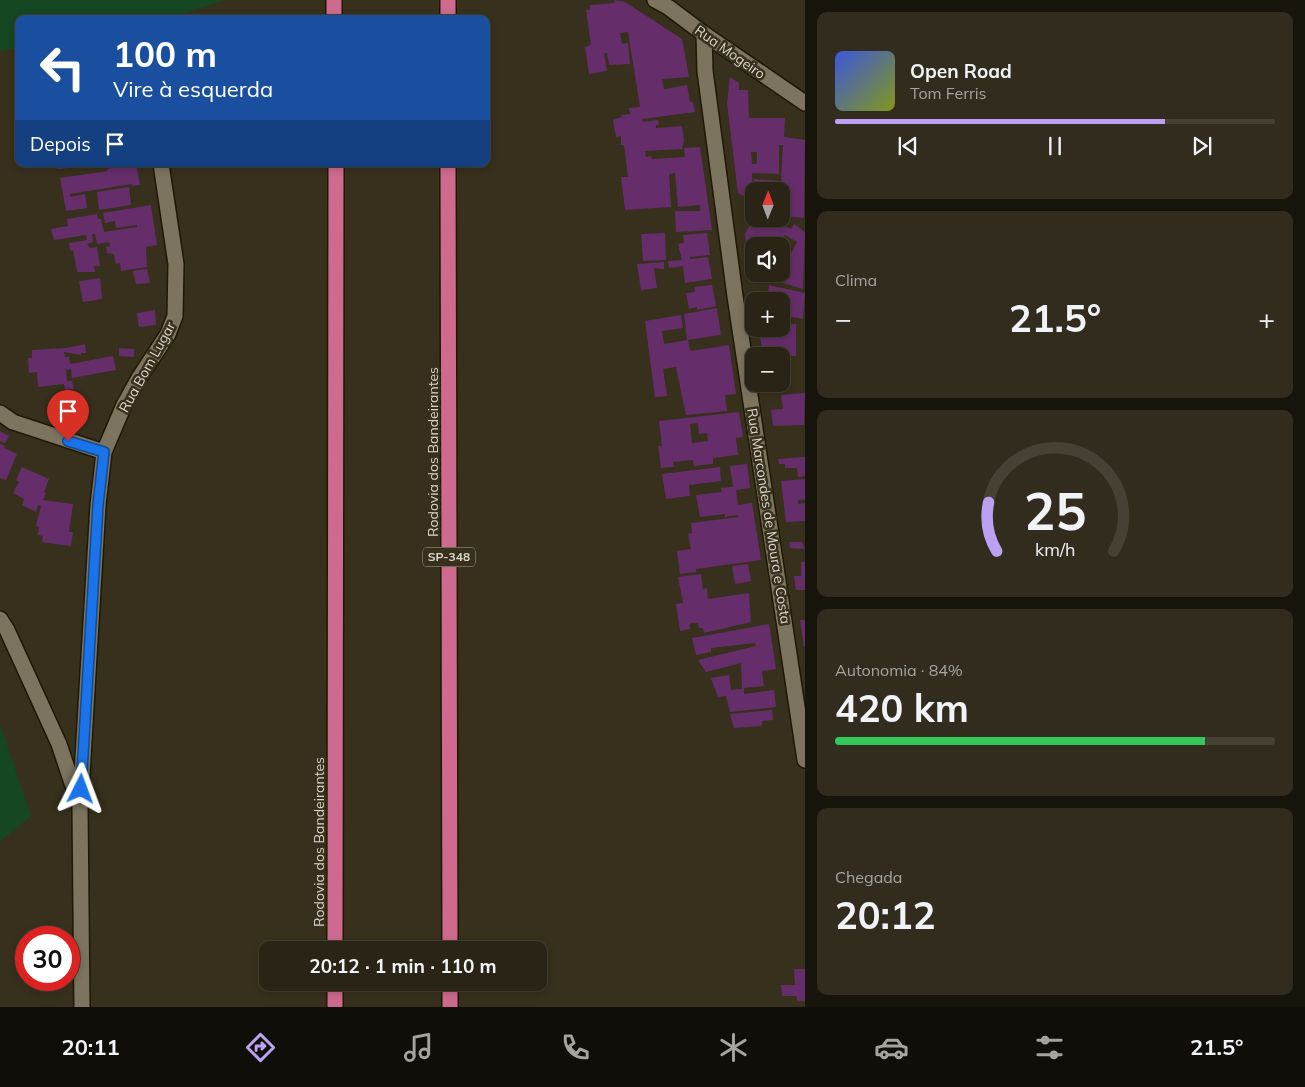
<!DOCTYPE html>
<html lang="pt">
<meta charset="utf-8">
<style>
body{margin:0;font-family:Mulish,sans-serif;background:#312c1e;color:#f1f3f6;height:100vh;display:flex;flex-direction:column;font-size:19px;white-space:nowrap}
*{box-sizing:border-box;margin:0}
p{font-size:16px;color:#a5a4a0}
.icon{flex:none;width:28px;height:28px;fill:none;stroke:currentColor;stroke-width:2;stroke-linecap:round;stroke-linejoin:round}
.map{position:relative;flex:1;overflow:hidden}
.panel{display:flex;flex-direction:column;gap:12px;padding:12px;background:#17140c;width:500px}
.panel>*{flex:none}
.top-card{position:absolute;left:15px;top:15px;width:475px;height:152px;border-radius:10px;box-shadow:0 2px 8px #0003,0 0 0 1px #454134;background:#1a4fa0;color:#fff;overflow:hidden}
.needle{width:32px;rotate:1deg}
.fabs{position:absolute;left:745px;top:182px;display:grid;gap:10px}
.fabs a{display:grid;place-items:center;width:45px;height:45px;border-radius:10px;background:#292415;box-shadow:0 2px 8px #0003,0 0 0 1px #454134;font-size:25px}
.speed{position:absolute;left:15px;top:926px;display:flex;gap:10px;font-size:25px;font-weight:700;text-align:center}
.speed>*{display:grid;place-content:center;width:65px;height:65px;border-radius:50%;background:#292415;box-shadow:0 2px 8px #0003,0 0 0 1px #454134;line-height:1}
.speed .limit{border:8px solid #d22;background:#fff;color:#111}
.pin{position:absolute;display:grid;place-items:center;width:42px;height:42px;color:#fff;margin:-51px -21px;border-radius:50% 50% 50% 0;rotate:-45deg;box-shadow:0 0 5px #0007}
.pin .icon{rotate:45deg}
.me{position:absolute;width:55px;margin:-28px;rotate:3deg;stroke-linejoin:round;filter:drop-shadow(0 0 4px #0008)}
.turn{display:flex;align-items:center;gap:18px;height:105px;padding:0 15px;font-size:22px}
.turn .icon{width:65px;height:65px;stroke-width:2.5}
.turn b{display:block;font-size:35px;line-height:42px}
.then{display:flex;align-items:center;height:48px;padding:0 15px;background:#0003;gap:10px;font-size:19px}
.big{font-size:38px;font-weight:700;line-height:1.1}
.panel .widget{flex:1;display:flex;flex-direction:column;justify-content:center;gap:8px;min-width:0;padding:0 18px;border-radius:10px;background:#312c1e}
.panel .dial{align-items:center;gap:0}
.dial svg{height:130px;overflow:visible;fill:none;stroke:#454134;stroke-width:7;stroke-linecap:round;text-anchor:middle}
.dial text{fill:#f1f3f6;stroke:none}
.song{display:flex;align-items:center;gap:15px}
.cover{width:60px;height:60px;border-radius:8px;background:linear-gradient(135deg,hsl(230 70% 55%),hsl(70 70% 35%))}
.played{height:5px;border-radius:2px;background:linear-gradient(90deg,#bca0f2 75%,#454134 75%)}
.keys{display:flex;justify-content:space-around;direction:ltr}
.heat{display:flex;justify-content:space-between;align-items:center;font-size:28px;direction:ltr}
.charge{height:8px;border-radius:4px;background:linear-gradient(90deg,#34c759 84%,#454134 0)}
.trip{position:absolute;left:259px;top:941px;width:288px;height:50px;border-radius:10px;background:#292415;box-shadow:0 2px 8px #0003,0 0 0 1px #454134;font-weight:700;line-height:50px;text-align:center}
.tabs{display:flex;height:80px;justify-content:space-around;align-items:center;background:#100e08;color:#a5a4a0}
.tabs .icon{width:35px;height:35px}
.tabs .selected{color:#bca0f2}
.tabs b{font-size:22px;color:#f1f3f6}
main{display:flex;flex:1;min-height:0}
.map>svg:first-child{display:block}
</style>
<main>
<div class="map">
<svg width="805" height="1007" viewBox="0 0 805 1007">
<rect width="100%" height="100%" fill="#37301c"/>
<!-- green -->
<path fill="#154722" d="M0,0H225L166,19H19V48L0,51Z
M0,724L31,816L0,842Z"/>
<!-- building -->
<path fill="#662d6b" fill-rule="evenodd" d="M614,0L625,2L682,39L689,77L662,79L664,89L687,85L690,102H693L695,112L642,119L643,122L658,120L659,125H656V128L682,126L684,141L682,149L645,151L646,157L651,156L652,159L685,157L684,148L700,147L712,230L676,232L675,211H700V205L678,207L675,173L669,174L671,207L625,210L621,177H628L624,145H621V136L616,137L613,120L622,117L621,115L630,114L629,108L640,107L628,32L620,33L622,44L628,43L630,64L609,65L607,53H604L607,71L589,74L585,47L591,45L586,10H590V5L615,3Z
M730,77L739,83V90H748L749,118H785L784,137L805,140L804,218L781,216V191H760V185L754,184V179L781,181L783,145H779V174L752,173L754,202L738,193L727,103ZM751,152H757V164H752Z
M57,164H78L79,167L57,169Z
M130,164H136L140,185L132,186V184L70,194V197L85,194L87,208L66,211L60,178L108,171L107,169Z
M129,187L131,205L99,210L97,192Z
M151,205L157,245L146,247L147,267L121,271L120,263L116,264L114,254L107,253L106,247L110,246L109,242L97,244L95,234H92L93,242L87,244L90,248L97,247L100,266H94L95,272H77L73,250L70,251L69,243L87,240L86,235L54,240L51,229L68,226L67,219L97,214L98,219H101L104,232L137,227V225L116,228L115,221L105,223L103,213Z
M753,219H770L791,229L794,224L805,232L803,289L759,276V274H781V253L789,257L797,242L785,235L779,246H754V253L747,251L745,234Z
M665,233L666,260L643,261L641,234Z
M707,233L710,255L690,257V259L708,257L712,279L685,283L683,266L669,268L668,261L682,260L678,244L684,243L683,235Z
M664,262V269L654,268L657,288L641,290L637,264Z
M147,269L150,283L136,284L133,271Z
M100,278L102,299L83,302L79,281Z
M712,285L716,306L697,310V307L689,309L686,293L695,292L694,287Z
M769,285L805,293L803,319L781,315V301H767Z
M717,308L721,335L687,340L684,314Z
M155,310L156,325L139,327L137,313Z
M681,315L683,328L662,331L664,344L688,340L690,351L729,345L736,394L725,395L727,411L686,415L676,367L663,369L667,396L655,397L645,321Z
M796,324V356H763L759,329H781V325Z
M85,344L86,353H81V355L64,352L65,357H69L70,364L113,356L116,370L72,378L71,369L66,370L67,381H72L74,389L65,390L64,384L38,387L37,372L29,373L28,358H32V350L67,348Z
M119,348L134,349V357L119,356Z
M805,393L804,425L773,426L771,410L783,409L781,395Z
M739,412L743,437L736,438L738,455L713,458V464L694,466L693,460L673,462L674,467L661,468L658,446H662L659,421ZM698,423L699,434L707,433L708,441L692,443L690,424Z
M0,431L9,436L5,443L0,441Z
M0,444L5,446L4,448L17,454L6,480L0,478Z
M805,457V476L798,477L797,468H785V464H779L778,459Z
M747,464L750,488L736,490L738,505L752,503L761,560L696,569V572L680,574L677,551L691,549L688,534L692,533L691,523L739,517L738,515L725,517V514L700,517L696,495L722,492L721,488L733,487L730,466Z
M22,467L49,479L44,492L46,493L43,500L73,504L69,532H73L71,546L42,542L43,536L38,535L39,527L36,526L41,506L38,505L36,512L22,505L24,499L13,493L19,482L16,480Z
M720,467L721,481L689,485L690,496L666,499L662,474Z
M805,479V500H798V504L805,503V521L786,522L781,481Z
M789,542H802L805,549L790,548Z
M801,562H805V590H796L794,576H801Z
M748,564L751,581L735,584L732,566Z
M701,574L703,589L707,588L708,599L749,593L751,622L704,633L703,628H699L698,623H690V629L680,631L676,604L683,603L678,577Z
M800,620H805V647H804Z
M769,624L776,669L762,671L764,686L744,688V694L774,690L776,707L730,712L726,696L718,697L711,678L729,675L731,690L742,689L741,663L706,672L698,660L756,646L755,643L711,648V652L696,655L692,638Z
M772,710L773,720L762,721V726L734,728L730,714Z
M794,969H805V1001H797V996H782L781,985H795Z"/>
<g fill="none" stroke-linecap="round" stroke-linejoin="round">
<defs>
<path id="street" d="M655,0L668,7L704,34L805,103
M704,34L705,71L735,296L805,760
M0,413L13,422L104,452
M0,619L7,630L59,744L77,798
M82,1007L80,808L98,505L104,452L124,405L139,378L168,334L175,316L176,264L161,164"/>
<path id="highway" d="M334,0V19
M448,0V19
M448,164L450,950
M335,950L336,164
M450,982V1007
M335,1007V982"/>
</defs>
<!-- street casing -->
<use href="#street" stroke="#1e1805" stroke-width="18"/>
<!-- highway casing -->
<use href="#highway" stroke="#1e1805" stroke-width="18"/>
<!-- street -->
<use href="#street" stroke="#7c745e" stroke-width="15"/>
<!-- highway -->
<use href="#highway" stroke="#ce6a8d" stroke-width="15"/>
</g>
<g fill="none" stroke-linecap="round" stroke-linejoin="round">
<defs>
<path id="route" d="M68,441L104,452L98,505L81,789"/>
</defs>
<!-- route casing -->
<use href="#route" stroke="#114b97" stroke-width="12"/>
<!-- route -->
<use href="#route" stroke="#1a73e8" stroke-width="9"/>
</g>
<g text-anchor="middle" stroke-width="5" stroke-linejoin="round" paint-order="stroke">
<!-- shield labels -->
<rect fill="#37301c" stroke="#aaa596" stroke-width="1" x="423" y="547.5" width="52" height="19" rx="4"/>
<g font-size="12" font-weight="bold" fill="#dbd7cb">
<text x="449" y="561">SP-348</text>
</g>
<!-- street labels -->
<g font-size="14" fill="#dbd7cb" stroke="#37301c">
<text transform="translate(730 52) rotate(35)" y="5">Rua Mogeiro</text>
<text transform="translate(147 367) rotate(-61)" y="5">Rua Bom Lugar</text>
<text transform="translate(433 452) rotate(-90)" y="5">Rodovia dos Bandeirantes</text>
<text transform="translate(769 516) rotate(81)" y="5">Rua Marcondes de Moura e Costa</text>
<text transform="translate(319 842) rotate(-90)" y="5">Rodovia dos Bandeirantes</text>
</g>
</g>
</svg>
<div class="fabs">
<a><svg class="needle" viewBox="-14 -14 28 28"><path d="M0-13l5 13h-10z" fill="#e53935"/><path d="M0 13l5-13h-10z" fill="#a5a4a0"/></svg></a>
<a><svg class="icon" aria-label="sound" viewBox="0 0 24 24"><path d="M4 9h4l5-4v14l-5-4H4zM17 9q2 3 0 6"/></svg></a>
<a>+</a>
<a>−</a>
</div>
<div class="speed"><div class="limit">30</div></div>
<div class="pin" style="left:68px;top:441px;background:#d93025"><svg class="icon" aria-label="arrive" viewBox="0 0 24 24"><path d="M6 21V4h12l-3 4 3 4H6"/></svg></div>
<svg class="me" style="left:81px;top:789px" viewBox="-20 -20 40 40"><path d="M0-17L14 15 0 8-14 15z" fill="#1a73e8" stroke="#fff" stroke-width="4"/></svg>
<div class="trip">20:12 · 1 min · 110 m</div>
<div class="top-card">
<div class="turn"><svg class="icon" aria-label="left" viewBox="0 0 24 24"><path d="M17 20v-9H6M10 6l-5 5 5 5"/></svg><div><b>100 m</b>Vire à esquerda</div></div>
<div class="then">Depois<svg class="icon" aria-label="arrive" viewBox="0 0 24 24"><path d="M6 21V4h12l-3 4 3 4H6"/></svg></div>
</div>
</div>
<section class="panel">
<div class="widget">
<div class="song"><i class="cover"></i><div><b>Open Road</b><p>Tom Ferris</p></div></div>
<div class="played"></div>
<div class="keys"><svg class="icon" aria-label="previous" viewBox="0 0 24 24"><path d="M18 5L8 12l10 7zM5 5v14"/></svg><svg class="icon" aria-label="pause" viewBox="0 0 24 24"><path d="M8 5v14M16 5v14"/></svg><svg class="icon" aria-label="next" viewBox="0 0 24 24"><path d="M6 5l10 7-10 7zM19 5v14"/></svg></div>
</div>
<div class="widget"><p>Clima</p>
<div class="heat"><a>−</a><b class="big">21.5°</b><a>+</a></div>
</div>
<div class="widget dial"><svg viewBox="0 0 100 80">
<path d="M14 69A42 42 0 1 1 86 69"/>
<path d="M14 69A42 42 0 0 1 9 39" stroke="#bca0f2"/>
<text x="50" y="56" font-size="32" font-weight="700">25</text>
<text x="50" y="72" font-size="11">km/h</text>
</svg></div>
<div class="widget"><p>Autonomia · 84%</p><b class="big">420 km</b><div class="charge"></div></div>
<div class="widget"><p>Chegada</p><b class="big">20:12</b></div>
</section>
</main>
<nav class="tabs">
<b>20:11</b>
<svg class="icon selected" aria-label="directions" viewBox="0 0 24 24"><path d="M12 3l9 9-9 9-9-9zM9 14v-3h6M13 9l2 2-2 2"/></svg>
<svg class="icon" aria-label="music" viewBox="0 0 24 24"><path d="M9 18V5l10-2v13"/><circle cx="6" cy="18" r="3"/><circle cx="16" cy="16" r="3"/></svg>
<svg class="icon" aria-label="phone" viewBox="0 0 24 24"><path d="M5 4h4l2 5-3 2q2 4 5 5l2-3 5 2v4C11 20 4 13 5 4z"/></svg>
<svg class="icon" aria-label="climate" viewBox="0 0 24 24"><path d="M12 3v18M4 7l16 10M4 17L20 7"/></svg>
<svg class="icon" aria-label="car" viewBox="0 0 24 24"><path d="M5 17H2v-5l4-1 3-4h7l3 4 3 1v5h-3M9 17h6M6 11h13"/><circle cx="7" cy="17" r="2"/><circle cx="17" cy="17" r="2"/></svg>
<svg class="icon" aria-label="filters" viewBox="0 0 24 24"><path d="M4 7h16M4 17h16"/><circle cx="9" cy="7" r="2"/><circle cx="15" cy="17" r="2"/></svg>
<b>21.5°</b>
</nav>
